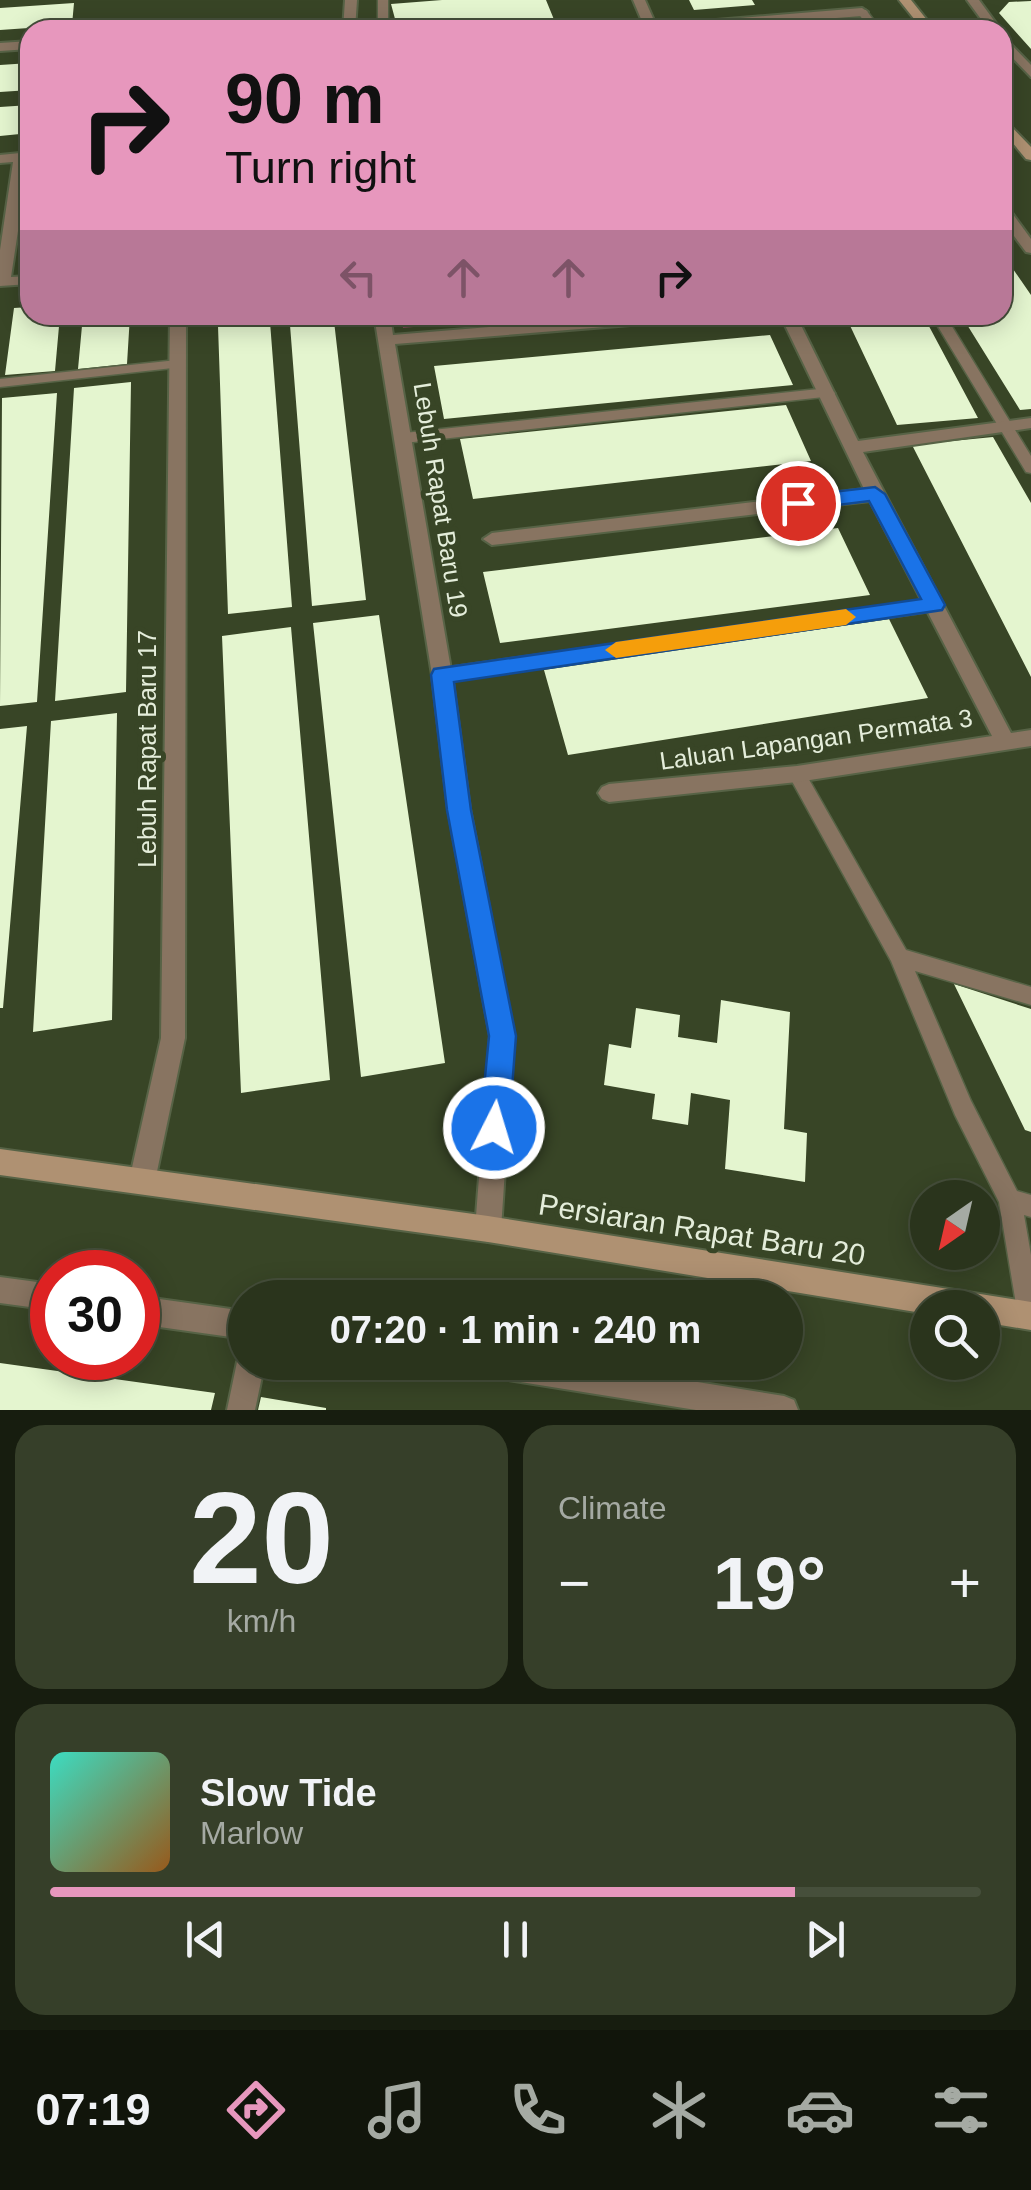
<!DOCTYPE html>
<meta charset="utf-8">
<style>
body{margin:0;font-family:Helvetica,sans-serif;background:#363f29;color:#f1f3f6;height:100vh;display:flex;flex-direction:column;font-size:38px;white-space:nowrap}
*{box-sizing:border-box;margin:0}
p{font-size:32px;color:#a5aaa3}
.icon{flex:none;width:55px;height:55px;fill:none;stroke:currentColor;stroke-width:2;stroke-linecap:round;stroke-linejoin:round}
.map{position:relative;height:1410px;overflow:hidden}
.side{display:flex;flex-direction:column;gap:15px;padding:15px;background:#171d0f;flex:1}
.side>*{flex:none}
.top-card{position:absolute;left:20px;top:20px;width:992px;height:305px;border-radius:30px;box-shadow:0 5px 25px #0003,0 0 0 2px #464f3b;background:#e797bd;color:#111;overflow:hidden}
.needle{width:65px;rotate:214deg}
.controls{position:absolute;left:910px;top:1180px;display:grid;gap:20px}
.controls a{display:grid;place-items:center;width:90px;height:90px;border-radius:50%;background:#2a341c;box-shadow:0 5px 25px #0003,0 0 0 2px #464f3b;font-size:50px}
.speed{position:absolute;left:30px;top:1250px;display:flex;gap:20px;font-size:50px;font-weight:700;text-align:center}
.speed>*{display:grid;place-content:center;width:130px;height:130px;border-radius:50%;background:#2a341c;box-shadow:0 5px 25px #0003,0 0 0 2px #464f3b;line-height:1}
.speed .limit{border:15px solid #d22;background:#fff;color:#111}
.pin{position:absolute;display:grid;place-items:center;width:85px;height:85px;color:#fff;margin:-42px;border:5px solid #fff;border-radius:50%;box-shadow:0 2px 10px #0007}
.me{position:absolute;width:110px;margin:-55px;rotate:5deg;stroke-linejoin:round;filter:drop-shadow(0 0 8px #0008)}
.turn{display:flex;align-items:center;gap:35px;height:210px;padding:0 40px;font-size:45px}
.turn .icon{width:130px;height:130px;stroke-width:2.5}
.turn b{display:block;font-size:70px;line-height:85px}
.lanes{display:flex;align-items:center;height:95px;padding:0 40px;background:#0003;justify-content:center;gap:50px;direction:ltr}
.lanes .off{opacity:.35}
.big{font-size:75px;font-weight:600;line-height:1.1}
.side .card{flex:1;display:flex;flex-direction:column;justify-content:center;gap:15px;min-width:0;padding:0 35px;border-radius:30px;background:#363f29}
.side .dial{align-items:center;gap:0}
.dial b{font-size:130px;line-height:1}
.song{display:flex;align-items:center;gap:30px}
.cover{width:120px;height:120px;border-radius:15px;background:linear-gradient(135deg,hsl(170 70% 55%),hsl(30 70% 35%))}
.played{height:10px;border-radius:5px;background:linear-gradient(90deg,#e797bd 80%,#464f3b 80%)}
.keys{display:flex;justify-content:space-around;direction:ltr}
.heat{display:flex;justify-content:space-between;align-items:center;font-size:55px;direction:ltr}
.side .tiles{flex:1;display:grid;gap:15px;grid-template-columns:1fr 1fr}
.card:last-child{grid-column:span 2}
.trip{position:absolute;left:228px;top:1280px;width:575px;height:100px;border-radius:50px;background:#2a341c;box-shadow:0 5px 25px #0003,0 0 0 2px #464f3b;font-weight:600;line-height:100px;text-align:center}
.menu{display:flex;height:160px;justify-content:space-around;align-items:center;background:#11150b;color:#a5aaa3}
.menu .icon{width:70px;height:70px}
.menu .selected{color:#e797bd}
.menu b{font-size:45px;color:#f1f3f6}
.map>svg:first-child{display:block}
</style>
<div class="map">
<svg width="1031" height="1410" viewBox="0 0 1031 1410">
<rect width="100%" height="100%" fill="#384526"/>
<!-- green -->
<path fill="#7e4b55" d="M401,315H542L403,328Z"/>
<!-- building -->
<path fill="#e4f5cf" d="M442,0H546L555,22L398,30L391,4Z
M689,0H752L755,5L694,10Z
M1031,1V49L999,13L1009,2Z
M74,3L72,25L0,30V8Z
M30,63V90L0,92V65Z
M30,105V133L0,136V107Z
M1002,253L1031,295V409L1020,410L961,315H1002Z
M30,307V315H60L55,371L5,375L14,308Z
M83,315H130L127,364L78,369Z
M845,315H923L978,418L897,425Z
M334,321L366,600L312,606L290,325Z
M270,322L292,607L228,614L218,326Z
M770,335L793,385L444,419L434,366Z
M131,382L126,692L55,701L74,388Z
M57,393L37,702L0,706L2,398Z
M786,405L811,461L473,499L460,439Z
M993,437L1031,503V677L912,445Z
M838,528L870,595L500,643L483,572Z
M379,615L445,1063L361,1077L313,623Z
M889,619L928,698L568,755L544,670Z
M291,627L330,1080L241,1093L222,636Z
M117,713L112,1020L33,1032L51,721Z
M27,726L3,1008H0V729Z
M954,984L1031,1009V1132L1025,1130Z
M721,1000L790,1012L784,1129L807,1133L805,1182L725,1169L730,1100L691,1093L688,1125L652,1119L655,1094L604,1085L609,1044L631,1048L636,1008L680,1015L678,1037L717,1043Z
M0,1363L215,1393L211,1410H0Z
M261,1397L326,1408V1410H258Z"/>
<g fill="none" stroke-linecap="round" stroke-linejoin="round">
<defs>
<path id="lane" d="M378,0H388V30H378Z
M858,10H866L881,30H871L857,12Z
M931,315H945L1031,456V473L1026,472Z
M177,360L182,361V367L0,387V379Z
M828,388L835,393L833,396L404,443L397,438L404,433Z
M935,599L943,605L935,611L442,682L433,675L442,668Z
M797,767L803,769L906,950L1031,987V1005L915,971L971,1101L1017,1191L1031,1195V1217L1024,1215L1031,1255V1328L1022,1324L1018,1316L999,1202L955,1115L891,961L788,774L791,769Z"/>
<path id="street" d="M345,0H357L355,30H343Z
M633,0H645L656,25L862,8L868,12L862,16L682,30H631L644,26Z
M967,0H979L1001,30H989Z
M1002,35L1031,65V77L1002,47Z
M30,41V49L0,51V43Z
M30,152L11,277L30,276V284L0,286V250L13,162L0,163V155Z
M1002,205L1007,206L1031,239V253L1026,252L1002,220Z
M170,315H186L185,1038L155,1181L151,1190L142,1194L133,1190L129,1181L161,1038Z
M374,315H390L393,335L636,315H700L692,320L395,344L452,675L470,809L514,1036L501,1229L497,1238L488,1242L479,1238L475,1229L490,1036L448,809L432,675Z
M780,315H796L858,441L1031,418V428L863,452L1011,733L1031,730V746L797,782L609,802L602,799L598,793L602,787L609,784L797,766L992,736L870,501L492,545L483,539L492,533L864,489Z
M0,1277L52,1284V1310L0,1303Z
M138,1296L245,1311V1339L138,1324Z
M245,1351V1362H265L255,1410H227L237,1362Z
M469,1362H574L784,1396L794,1400L798,1410H696L483,1376L473,1372Z"/>
<path id="secondary" d="M899,0H911L935,30H923Z
M1002,117L1031,147V160L1026,159L1002,130Z
M0,1149L488,1216L1031,1302V1330L982,1322V1308H928V1314L488,1242L0,1175Z"/>
</defs>
<!-- lane casing -->
<use href="#lane" stroke="#576346" stroke-width="3"/>
<!-- street casing -->
<use href="#street" stroke="#576346" stroke-width="4"/>
<!-- secondary casing -->
<use href="#secondary" stroke="#576346" stroke-width="4"/>
<!-- lane -->
<use href="#lane" fill="#887461" fill-rule="evenodd"/>
<!-- street -->
<use href="#street" fill="#887461" fill-rule="evenodd"/>
<!-- secondary -->
<use href="#secondary" fill="#af9172" fill-rule="evenodd"/>
</g>
<!-- route -->
<path fill="#1a73e8" stroke="#114b97" stroke-width="2.5" d="M875,487L885,494L945,605L942,610L454,682L471,810L516,1036L509,1128L505,1138L494,1142L484,1138L480,1128L489,1036L447,810L431,675L434,669L921,599L869,501L798,510L788,503L798,496Z"/>
<!-- slow -->
<path fill="#f59e0b" d="M846,609L856,617L846,625L616,658L605,650L616,642Z"/>
<g text-anchor="middle" stroke-width="10" stroke-linejoin="round" paint-order="stroke">
<!-- street labels -->
<g font-size="25" fill="#e4edda" stroke="#384526">
<text transform="translate(441 500) rotate(81)" y="9">Lebuh Rapat Baru 19</text>
<text transform="translate(816 739) rotate(-8)" y="9">Laluan Lapangan Permata 3</text>
<text transform="translate(147 749) rotate(-90)" y="9">Lebuh Rapat Baru 17</text>
</g>
<!-- near-street labels -->
<g font-size="30" fill="#e4edda" stroke="#384526">
<text transform="translate(702 1230) rotate(9)" y="10">Persiaran Rapat Baru 20</text>
</g>
</g>
</svg>
<div class="controls">
<a><svg class="needle" viewBox="-14 -14 28 28"><path d="M0-13l5 13h-10z" fill="#e53935"/><path d="M0 13l5-13h-10z" fill="#a5aaa3"/></svg></a>
<a><svg class="icon" aria-label="search" viewBox="0 0 24 24"><circle cx="10" cy="10" r="6"/><path d="M15 15l6 6"/></svg></a>
</div>
<div class="speed"><div class="limit">30</div></div>
<div class="pin" style="left:798px;top:503px;background:#d93025"><svg class="icon" aria-label="arrive" viewBox="0 0 24 24"><path d="M6 21V4h12l-3 4 3 4H6"/></svg></div>
<svg class="me" style="left:494px;top:1128px" viewBox="-20 -20 40 40"><circle r="17" fill="#1a73e8" stroke="#fff" stroke-width="3"/><path d="M0-11L8 9 0 5-8 9z" fill="#fff"/></svg>
<div class="trip">07:20 · 1 min · 240 m</div>
<div class="top-card">
<div class="turn"><svg class="icon" aria-label="right" viewBox="0 0 24 24"><path d="M7 20v-9h11M14 6l5 5-5 5"/></svg><div><b>90 m</b>Turn right</div></div>
<div class="lanes"><svg class="icon off" aria-label="left" viewBox="0 0 24 24"><path d="M17 20v-9H6M10 6l-5 5 5 5"/></svg><svg class="icon off" aria-label="ahead" viewBox="0 0 24 24"><path d="M12 20V5M6 11l6-6 6 6"/></svg><svg class="icon off" aria-label="ahead" viewBox="0 0 24 24"><path d="M12 20V5M6 11l6-6 6 6"/></svg><svg class="icon" aria-label="right" viewBox="0 0 24 24"><path d="M7 20v-9h11M14 6l5 5-5 5"/></svg></div>
</div>
</div>
<section class="side">
<div class="tiles">
<div class="card dial"><b>20</b><p>km/h</p></div>
<div class="card"><p>Climate</p>
<div class="heat"><a>−</a><b class="big">19°</b><a>+</a></div>
</div>
<div class="card">
<div class="song"><i class="cover"></i><div><b>Slow Tide</b><p>Marlow</p></div></div>
<div class="played"></div>
<div class="keys"><svg class="icon" aria-label="previous" viewBox="0 0 24 24"><path d="M18 5L8 12l10 7zM5 5v14"/></svg><svg class="icon" aria-label="pause" viewBox="0 0 24 24"><path d="M8 5v14M16 5v14"/></svg><svg class="icon" aria-label="next" viewBox="0 0 24 24"><path d="M6 5l10 7-10 7zM19 5v14"/></svg></div>
</div>
</div>
</section>
<nav class="menu">
<b>07:19</b>
<svg class="icon selected" aria-label="directions" viewBox="0 0 24 24"><path d="M12 3l9 9-9 9-9-9zM9 14v-3h6M13 9l2 2-2 2"/></svg>
<svg class="icon" aria-label="music" viewBox="0 0 24 24"><path d="M9 18V5l10-2v13"/><circle cx="6" cy="18" r="3"/><circle cx="16" cy="16" r="3"/></svg>
<svg class="icon" aria-label="phone" viewBox="0 0 24 24"><path d="M5 4h4l2 5-3 2q2 4 5 5l2-3 5 2v4C11 20 4 13 5 4z"/></svg>
<svg class="icon" aria-label="climate" viewBox="0 0 24 24"><path d="M12 3v18M4 7l16 10M4 17L20 7"/></svg>
<svg class="icon" aria-label="car" viewBox="0 0 24 24"><path d="M5 17H2v-5l4-1 3-4h7l3 4 3 1v5h-3M9 17h6M6 11h13"/><circle cx="7" cy="17" r="2"/><circle cx="17" cy="17" r="2"/></svg>
<svg class="icon" aria-label="filters" viewBox="0 0 24 24"><path d="M4 7h16M4 17h16"/><circle cx="9" cy="7" r="2"/><circle cx="15" cy="17" r="2"/></svg>
</nav>
